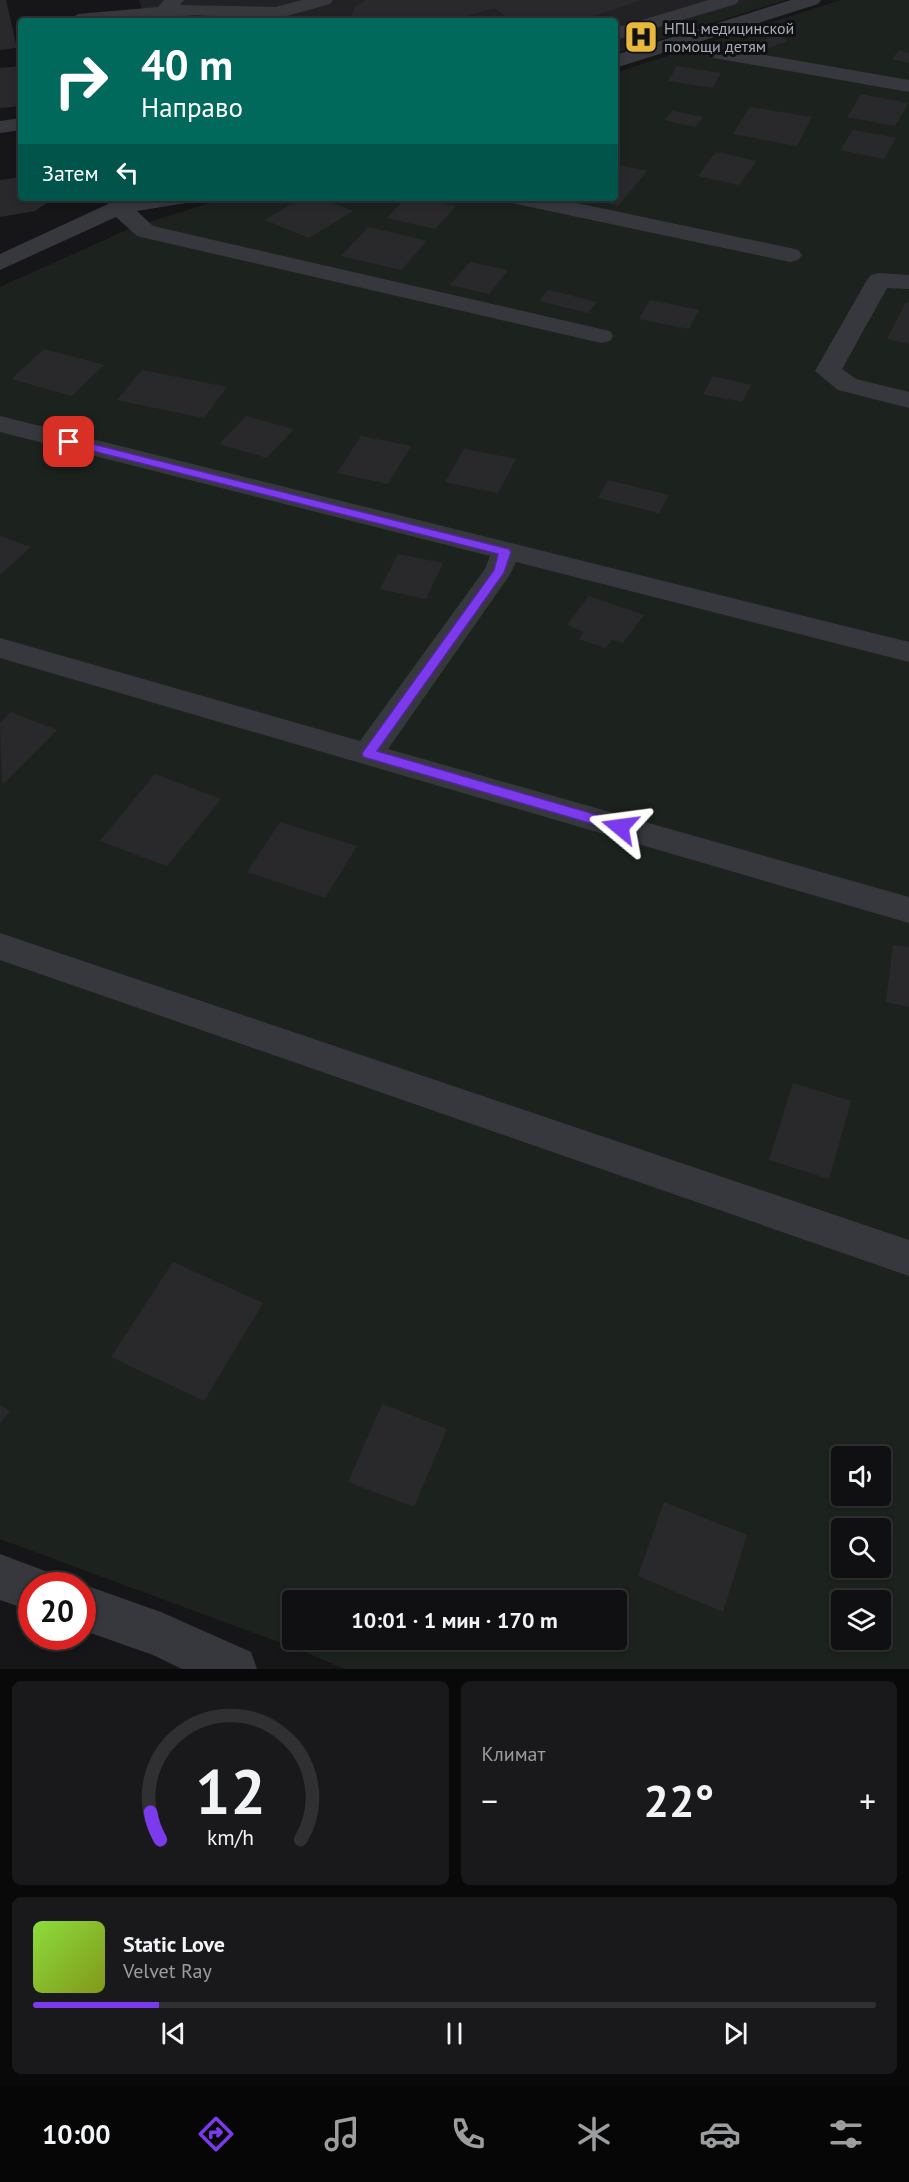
<!DOCTYPE html>
<html lang="ru">
<meta charset="utf-8">
<style>
body{margin:0;font-family:"PT Sans",sans-serif;background:#19191b;color:#f1f3f6;height:100vh;display:flex;flex-direction:column;font-size:22px;white-space:nowrap}
*{box-sizing:border-box;margin:0}
p{font-size:20px;color:#9c9d9f}
.icon{flex:none;width:33px;height:33px;fill:none;stroke:currentColor;stroke-width:2;stroke-linecap:round;stroke-linejoin:round}
.map{position:relative;height:1669px;overflow:hidden}
.side{display:flex;flex-direction:column;gap:12px;padding:12px;background:#09090a;flex:1}
.side>*{flex:none}
.top-card{position:absolute;left:18px;top:18px;width:600px;height:183px;border-radius:6px;box-shadow:0 3px 9px #0003,0 0 0 2px #303032;background:#00695c;color:#fff;overflow:hidden}
.fabs{position:absolute;left:831px;top:1446px;display:grid;gap:12px}
.fabs a{display:grid;place-items:center;width:60px;height:60px;border-radius:6px;background:#101012;box-shadow:0 3px 9px #0003,0 0 0 2px #303032;font-size:30px}
.speed{position:absolute;left:18px;top:1572px;display:flex;gap:12px;font-size:30px;font-weight:700;text-align:center}
.speed>*{display:grid;place-content:center;width:78px;height:78px;border-radius:50%;background:#101012;box-shadow:0 3px 9px #0003,0 0 0 2px #303032;line-height:1}
.speed .limit{border:9px solid #d22;background:#fff;color:#111}
.pin{position:absolute;display:grid;place-items:center;width:51px;height:51px;color:#fff;margin:-26px;border-radius:12px;box-shadow:0 3px 9px #0006}
.me{position:absolute;width:66px;margin:-33px;rotate:286deg;stroke-linejoin:round;filter:drop-shadow(0 0 4px #0008)}
.turn{display:flex;align-items:center;gap:21px;height:126px;padding:0 24px;font-size:27px}
.turn .icon{width:78px;height:78px;stroke-width:2.5}
.turn b{display:block;font-size:42px;line-height:51px}
.then{display:flex;align-items:center;height:57px;padding:0 24px;background:#0003;gap:12px;font-size:22px}
.big{font-size:45px;font-weight:800;line-height:1.1}
.side .card{flex:1;display:flex;flex-direction:column;justify-content:center;gap:9px;min-width:0;padding:0 21px;border-radius:9px;background:#19191b}
.side .dial{align-items:center;gap:0}
.dial svg{height:156px;overflow:visible;fill:none;stroke:#303032;stroke-width:7;stroke-linecap:round;text-anchor:middle}
.dial text{fill:#f1f3f6;stroke:none}
.song{display:flex;align-items:center;gap:18px}
.cover{width:72px;height:72px;border-radius:9px;background:linear-gradient(135deg,hsl(90 70% 55%),hsl(70 70% 35%))}
.played{height:6px;border-radius:3px;background:linear-gradient(90deg,#7c3aed 15%,#303032 15%)}
.keys{display:flex;justify-content:space-around;direction:ltr}
.heat{display:flex;justify-content:space-between;align-items:center;font-size:33px;direction:ltr}
.side .tiles{flex:1;display:grid;gap:12px;grid-template-columns:1fr 1fr}
.card:last-child{grid-column:span 2}
.trip{position:absolute;left:282px;top:1590px;width:345px;height:60px;border-radius:6px;background:#101012;box-shadow:0 3px 9px #0003,0 0 0 2px #303032;font-weight:800;line-height:60px;text-align:center}
.tab-bar{display:flex;height:96px;justify-content:space-around;align-items:center;background:#060607;color:#9c9d9f}
.tab-bar .icon{width:42px;height:42px}
.tab-bar .selected{color:#7c3aed}
.tab-bar b{font-size:27px;color:#f1f3f6}
.map>svg:first-child{display:block}
</style>
<div class="map">
<svg width="909" height="1669" viewBox="0 0 909 1669">
<rect width="100%" height="100%" fill="#161618"/>
<!-- built -->
<path fill="#222225" d="M139,0H786L615,53V21H146Z"/>
<!-- green -->
<path fill="#1c231e" fill-rule="evenodd" d="M752,0H786L615,53V42Z
M841,0H909V1669H345L300,1650L0,1539V287L131,228L225,198H615V73ZM842,1456H880V1496H842ZM842,1528H880V1568H842ZM292,1600H616V1640H292ZM842,1600H880V1640H842Z"/>
<!-- building -->
<path fill="#29292c" d="M0,0H6L17,48L0,50Z
M366,0H642L578,21H496L507,17L494,8L449,21H355L352,15L355,7Z
M777,35L788,41L768,48L756,43Z
M899,50L909,53V63L892,59Z
M21,66V106L0,108V68Z
M677,66L721,73L713,88L668,81Z
M861,94L908,103L895,126L847,117Z
M750,107L812,117L797,146L733,134Z
M672,111L703,117L695,127L664,120Z
M853,130L896,138L884,159L840,150Z
M716,152L757,161L739,185L698,176Z
M615,164L647,171L618,206L589,199L615,198Z
M21,177V198H55L35,211L0,217V180Z
M301,198H320L353,211L309,238L265,220Z
M406,198H420L456,206L435,229L387,218Z
M368,227L427,241L401,270L341,256Z
M470,262L508,270L489,294L450,285Z
M548,290L597,302L588,313L539,301Z
M650,300L699,310L689,329L639,319Z
M906,302L909,303V344L887,339Z
M44,349L104,365L72,396L11,379Z
M142,370L227,387L204,418L117,400Z
M713,376L751,385L742,402L703,394Z
M246,416L294,429L267,458L219,444Z
M361,436L411,446L388,484L337,473Z
M464,449L516,459L498,493L445,482Z
M608,480L669,495L659,513L598,498Z
M0,536L31,547L0,575Z
M398,554L443,563L426,599L380,589Z
M589,596L644,615L623,643L612,640L606,648L579,639L584,632L567,625Z
M11,712L57,730L2,785L0,723Z
M155,774L221,799L167,866L100,841Z
M280,822L357,846L325,898L247,872Z
M893,945L909,947V1007L886,1002Z
M793,1083L851,1101L829,1179L769,1160Z
M173,1262L263,1303L204,1401L111,1357Z
M382,1404L447,1429L414,1507L348,1482Z
M0,1405L10,1411L0,1423Z
M664,1502L747,1535L723,1612L638,1576Z"/>
<g fill="none" stroke-linecap="round" stroke-linejoin="round">
<!-- minor -->
<path fill="#37383d" fill-rule="evenodd" d="M164,0H184L180,5L275,7L302,0H333L330,4L276,19L194,15L172,17L171,21L68,20L78,14L158,7Z
M709,0H739L736,4L615,40V28Z
M791,0H821L818,4L702,41L718,47L909,80V92L714,58L682,47L615,68V55Z
M21,118V130L0,133V121Z
M108,198H189L186,203L137,211L153,226L601,329L610,331L613,336L610,341L601,343L145,238L137,236L116,217L0,270V254L108,204Z
M510,198H553L790,248L798,250L802,255L798,260L790,262L521,205L513,203Z
M879,273L909,275V289L887,288L842,369L856,379L909,392V408L838,390L815,371L867,280L871,275Z
M0,416L909,642V662L516,562L509,576L388,749L909,897V923L0,658V638L360,741L485,569L490,556L0,432Z
M0,933L909,1240V1276L0,960Z
M0,1554L48,1572L54,1586H32V1611L0,1600Z
M82,1584L161,1612L251,1652L257,1669H182L153,1655L82,1630V1586H79Z"/>
</g>
<!-- route -->
<path fill="#7c3aed" stroke="#51269a" stroke-width="1.5" d="M69,438L509,549L511,552L504,573L377,751L625,823V830L620,832L363,757L362,753L494,570L498,554L65,444V439Z"/>
<!-- icons -->
<defs>
<symbol id="hospital-square" viewBox="-11 -11 22 22"><rect x="-9" y="-9" width="18" height="18" rx="4" fill="#e8b73e" stroke="#111113"/><path d="M-5-5h3v3.5h4V-5h3V5h-3V1.5h-4V5h-3Z" fill="#111"/></symbol>
</defs>
<g fill-rule="evenodd">
<use href="#hospital-square" x="622" y="18" width="38" height="38"/>
</g>
<g text-anchor="middle" stroke-width="6" stroke-linejoin="round" paint-order="stroke">
<!-- far-poi labels -->
<g font-size="16" fill="#a9acb7" stroke="#111113" text-anchor="start">
<text x="664" y="34">НПЦ медицинской<tspan x="664" dy="18">помощи детям</tspan></text>
</g>
</g>
</svg>
<div class="fabs">
<a><svg class="icon" aria-label="sound" viewBox="0 0 24 24"><path d="M4 9h4l5-4v14l-5-4H4zM17 9q2 3 0 6"/></svg></a>
<a><svg class="icon" aria-label="search" viewBox="0 0 24 24"><circle cx="10" cy="10" r="6"/><path d="M15 15l6 6"/></svg></a>
<a><svg class="icon" aria-label="layers" viewBox="0 0 24 24"><path d="M12 4l9 5-9 5-9-5zM3 14l9 5 9-5"/></svg></a>
</div>
<div class="speed"><div class="limit">20</div></div>
<div class="pin" style="left:69px;top:442px;background:#d93025"><svg class="icon" aria-label="arrive" viewBox="0 0 24 24"><path d="M6 21V4h12l-3 4 3 4H6"/></svg></div>
<svg class="me" style="left:620px;top:827px" viewBox="-20 -20 40 40"><path d="M0-17L14 15 0 8-14 15z" fill="#7c3aed" stroke="#fff" stroke-width="4"/></svg>
<div class="trip">10:01 · 1 мин · 170 m</div>
<div class="top-card">
<div class="turn"><svg class="icon" aria-label="right" viewBox="0 0 24 24"><path d="M7 20v-9h11M14 6l5 5-5 5"/></svg><div><b>40 m</b>Направо</div></div>
<div class="then">Затем<svg class="icon" aria-label="left" viewBox="0 0 24 24"><path d="M17 20v-9H6M10 6l-5 5 5 5"/></svg></div>
</div>
</div>
<section class="side">
<div class="tiles">
<div class="card dial"><svg viewBox="0 0 100 80">
<path d="M14 69A42 42 0 1 1 86 69"/>
<path d="M14 69A42 42 0 0 1 9 55" stroke="#7c3aed"/>
<text x="50" y="56" font-size="32" font-weight="700">12</text>
<text x="50" y="72" font-size="11">km/h</text>
</svg></div>
<div class="card"><p>Климат</p>
<div class="heat"><a>−</a><b class="big">22°</b><a>+</a></div>
</div>
<div class="card">
<div class="song"><i class="cover"></i><div><b>Static Love</b><p>Velvet Ray</p></div></div>
<div class="played"></div>
<div class="keys"><svg class="icon" aria-label="previous" viewBox="0 0 24 24"><path d="M18 5L8 12l10 7zM5 5v14"/></svg><svg class="icon" aria-label="pause" viewBox="0 0 24 24"><path d="M8 5v14M16 5v14"/></svg><svg class="icon" aria-label="next" viewBox="0 0 24 24"><path d="M6 5l10 7-10 7zM19 5v14"/></svg></div>
</div>
</div>
</section>
<nav class="tab-bar">
<b>10:00</b>
<svg class="icon selected" aria-label="directions" viewBox="0 0 24 24"><path d="M12 3l9 9-9 9-9-9zM9 14v-3h6M13 9l2 2-2 2"/></svg>
<svg class="icon" aria-label="music" viewBox="0 0 24 24"><path d="M9 18V5l10-2v13"/><circle cx="6" cy="18" r="3"/><circle cx="16" cy="16" r="3"/></svg>
<svg class="icon" aria-label="phone" viewBox="0 0 24 24"><path d="M5 4h4l2 5-3 2q2 4 5 5l2-3 5 2v4C11 20 4 13 5 4z"/></svg>
<svg class="icon" aria-label="climate" viewBox="0 0 24 24"><path d="M12 3v18M4 7l16 10M4 17L20 7"/></svg>
<svg class="icon" aria-label="car" viewBox="0 0 24 24"><path d="M5 17H2v-5l4-1 3-4h7l3 4 3 1v5h-3M9 17h6M6 11h13"/><circle cx="7" cy="17" r="2"/><circle cx="17" cy="17" r="2"/></svg>
<svg class="icon" aria-label="filters" viewBox="0 0 24 24"><path d="M4 7h16M4 17h16"/><circle cx="9" cy="7" r="2"/><circle cx="15" cy="17" r="2"/></svg>
</nav>
